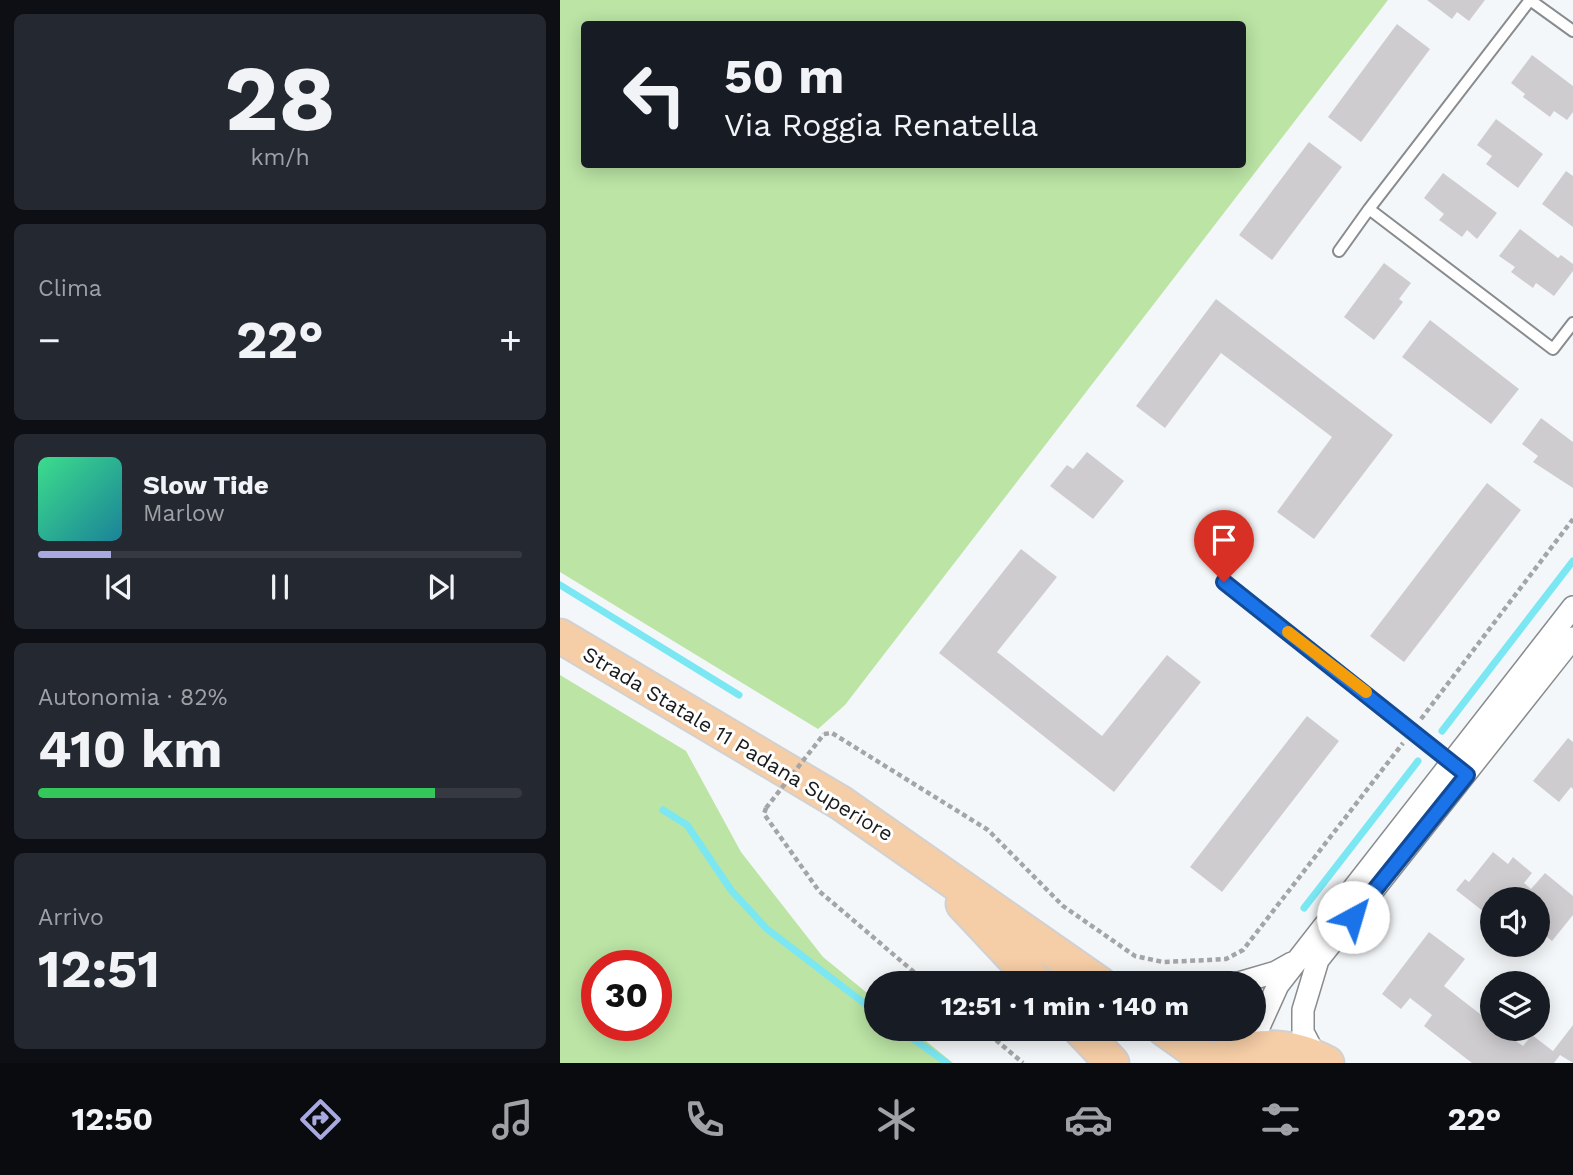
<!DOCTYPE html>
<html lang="it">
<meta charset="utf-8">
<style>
body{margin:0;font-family:"Work Sans",sans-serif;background:#242831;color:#f1f3f6;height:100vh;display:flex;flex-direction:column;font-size:26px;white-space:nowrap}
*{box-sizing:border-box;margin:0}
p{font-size:23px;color:#9ea1a6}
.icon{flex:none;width:38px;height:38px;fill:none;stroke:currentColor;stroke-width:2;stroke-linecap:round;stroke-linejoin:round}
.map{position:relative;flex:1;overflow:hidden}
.drawer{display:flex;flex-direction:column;gap:14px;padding:14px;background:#0d0f14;width:560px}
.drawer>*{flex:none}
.top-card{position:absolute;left:21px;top:21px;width:665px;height:147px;border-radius:7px;box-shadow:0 4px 18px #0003;background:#171b24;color:#f1f3f6;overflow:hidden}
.tools{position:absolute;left:920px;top:887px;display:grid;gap:14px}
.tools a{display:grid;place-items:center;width:70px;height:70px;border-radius:50%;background:#171b24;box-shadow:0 4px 18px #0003;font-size:35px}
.speed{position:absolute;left:21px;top:950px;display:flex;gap:14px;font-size:35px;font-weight:700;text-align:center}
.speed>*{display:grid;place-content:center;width:91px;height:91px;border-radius:50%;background:#171b24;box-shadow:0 4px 18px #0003;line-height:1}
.speed .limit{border:10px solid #d22;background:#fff;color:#111}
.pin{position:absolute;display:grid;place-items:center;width:60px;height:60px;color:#fff;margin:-72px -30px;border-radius:50% 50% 50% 0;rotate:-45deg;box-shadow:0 0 7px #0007}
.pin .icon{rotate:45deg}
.me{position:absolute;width:77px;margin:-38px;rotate:39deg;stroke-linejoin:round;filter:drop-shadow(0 0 5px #0008)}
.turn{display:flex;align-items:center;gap:24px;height:147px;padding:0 28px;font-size:32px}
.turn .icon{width:91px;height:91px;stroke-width:2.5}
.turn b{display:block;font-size:49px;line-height:60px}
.big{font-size:52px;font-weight:700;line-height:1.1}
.drawer .widget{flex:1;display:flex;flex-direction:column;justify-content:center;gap:10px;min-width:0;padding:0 24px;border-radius:10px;background:#242831}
.drawer .dial{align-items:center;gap:0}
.dial b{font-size:91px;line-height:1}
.song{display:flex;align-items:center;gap:21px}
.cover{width:84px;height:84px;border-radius:10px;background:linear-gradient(135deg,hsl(150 70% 55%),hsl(190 70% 35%))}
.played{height:7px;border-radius:4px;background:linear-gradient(90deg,#a7a9e0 15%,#363941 15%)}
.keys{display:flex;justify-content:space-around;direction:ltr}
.heat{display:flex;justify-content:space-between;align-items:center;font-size:38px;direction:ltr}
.charge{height:10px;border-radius:5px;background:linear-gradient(90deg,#34c759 82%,#363941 0)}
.trip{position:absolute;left:304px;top:971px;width:402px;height:70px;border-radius:35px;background:#171b24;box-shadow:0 4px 18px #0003;font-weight:700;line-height:70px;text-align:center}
.menu{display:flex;height:112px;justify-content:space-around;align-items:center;background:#090b0e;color:#9ea1a6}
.menu .icon{width:49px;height:49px}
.menu .active{color:#a7a9e0}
.menu b{font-size:32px;color:#f1f3f6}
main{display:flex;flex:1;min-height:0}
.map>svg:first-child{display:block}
</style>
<main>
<section class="drawer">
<div class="widget dial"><b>28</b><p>km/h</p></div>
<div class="widget"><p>Clima</p>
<div class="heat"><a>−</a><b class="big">22°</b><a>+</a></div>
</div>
<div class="widget">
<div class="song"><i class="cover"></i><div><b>Slow Tide</b><p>Marlow</p></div></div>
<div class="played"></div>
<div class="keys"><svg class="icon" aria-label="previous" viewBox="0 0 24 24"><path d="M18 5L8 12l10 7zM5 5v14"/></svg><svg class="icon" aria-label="pause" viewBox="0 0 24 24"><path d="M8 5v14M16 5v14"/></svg><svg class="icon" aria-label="next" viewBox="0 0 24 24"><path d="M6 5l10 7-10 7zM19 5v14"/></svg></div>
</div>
<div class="widget"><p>Autonomia · 82%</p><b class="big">410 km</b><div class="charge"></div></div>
<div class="widget"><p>Arrivo</p><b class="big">12:51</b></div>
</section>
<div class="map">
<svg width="1013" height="1063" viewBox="0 0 1013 1063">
<rect width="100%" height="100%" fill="#f4f7f9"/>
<!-- green -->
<path fill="#bbe4a5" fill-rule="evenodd" d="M0,0H828L285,705L258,729L0,572ZM682,24V164H24V24Z
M0,675L126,751L181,852L263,957L317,1001V1029H351L393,1063H0ZM96,966V1026H37V966Z"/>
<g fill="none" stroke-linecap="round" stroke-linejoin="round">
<!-- stream -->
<path stroke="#7ae7f3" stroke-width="7" d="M0,585L179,695
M882,731L1013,561
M103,810L127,825L171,890L207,929L317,1013
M744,908L858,761
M339,1029L387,1063"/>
</g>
<!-- building -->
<path fill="#cfcccf" d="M867,0H925L909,21L897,12L892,19Z
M837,24L870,49L801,142L768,117Z
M972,55L1013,86V112L1007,120L994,111L990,117L963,97L965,94L951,83Z
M936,119L983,154L958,188L926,164L932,156L917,145Z
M749,142L782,167L712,260L679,235Z
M1006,171L1013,176V227L982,204Z
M883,173L937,213L917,239L907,230L902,237L879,220L884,214L864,198Z
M960,229L998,258L1001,255L1013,264V271L994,296L976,283L973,288L951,272L955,267L939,256Z
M824,263L851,283L839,299L843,302L814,340L784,317Z
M656,299L833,435L754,539L717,512L772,437L661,353L605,428L576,406Z
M870,320L959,389L931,424L842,357Z
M981,418L1013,442V488L973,462L978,456L962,444Z
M527,452L564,481L533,519L490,486L507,465L513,469Z
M927,483L961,510L844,662L810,636Z
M461,549L497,577L437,652L542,736L607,655L641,682L554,792L379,653Z
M747,716L779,741L662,892L630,867Z
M1008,738L1013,742V789L1011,787L999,802L973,781Z
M933,852L948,864L953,857L972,873L964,883L971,889L985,873L1013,896V915L992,941L978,930V900H933V919L896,890L905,879L909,882Z
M869,932L905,959L884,986L933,1024V1029H940L963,1046L972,1035L993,1051L1013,1025V1063L1000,1055L994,1063H912L864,1026L872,1015L850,998L841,1009L822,994Z"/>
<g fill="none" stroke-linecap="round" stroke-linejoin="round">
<defs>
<path id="lane" d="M970,0L809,209L993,349L1013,323
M970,0L1013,31
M779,251L809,209
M664,582L893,763"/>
<path id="street" d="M675,984L716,972L732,963
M689,1049L718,985L1013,607
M756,1057L743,1032V1010L758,960L1013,638"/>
<path id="primary" d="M0,636L281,803L540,984
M403,904L478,984
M520,1029L552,1063
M604,1029L652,1063
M652,1063C690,1042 730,1043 767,1063"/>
</defs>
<!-- lane casing -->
<use href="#lane" stroke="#898c8e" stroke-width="14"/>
<!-- street casing -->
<use href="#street" stroke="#898c8e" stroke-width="24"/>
<!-- primary casing -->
<use href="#primary" stroke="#d1d1d2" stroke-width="37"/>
<!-- path -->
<path stroke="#a3a5a7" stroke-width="4.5" stroke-dasharray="5 3.5" stroke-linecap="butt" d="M861,719L1013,519
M264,734L272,733L428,830L503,906L575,956L603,962L649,960L666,959L683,950L843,743
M206,808L204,814L259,891L368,984
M423,1029L463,1063"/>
<!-- lane -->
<use href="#lane" stroke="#fff" stroke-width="10"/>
<!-- street -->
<use href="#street" stroke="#fff" stroke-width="21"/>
<!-- primary -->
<use href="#primary" stroke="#f5cda6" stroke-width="33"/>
<!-- path-bridge -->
<path stroke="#a3a5a7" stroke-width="4.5" stroke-dasharray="5 3.5" stroke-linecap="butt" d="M206,808L264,734"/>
</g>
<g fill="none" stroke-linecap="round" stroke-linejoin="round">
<defs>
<path id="route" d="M664,582L907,775L793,917"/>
</defs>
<!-- route casing -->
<use href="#route" stroke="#114b97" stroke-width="18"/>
<!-- route -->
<use href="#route" stroke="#1a73e8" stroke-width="12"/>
<!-- slow -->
<path stroke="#f59e0b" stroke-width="12" d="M728,632L806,692"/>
</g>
<g text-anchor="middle" stroke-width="6" stroke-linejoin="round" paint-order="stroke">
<!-- street labels -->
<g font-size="21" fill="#1a1b1c" stroke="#fff">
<text transform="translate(178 744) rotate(31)" y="7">Strada Statale 11 Padana Superiore</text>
</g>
</g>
</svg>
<div class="tools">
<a><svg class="icon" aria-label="sound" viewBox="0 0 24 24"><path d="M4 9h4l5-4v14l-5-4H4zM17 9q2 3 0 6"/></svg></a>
<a><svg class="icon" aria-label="layers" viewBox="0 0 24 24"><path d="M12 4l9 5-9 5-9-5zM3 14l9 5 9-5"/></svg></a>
</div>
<div class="speed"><div class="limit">30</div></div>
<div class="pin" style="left:664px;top:582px;background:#d93025"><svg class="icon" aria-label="arrive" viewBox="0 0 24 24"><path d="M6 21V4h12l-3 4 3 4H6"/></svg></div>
<svg class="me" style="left:793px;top:917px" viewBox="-20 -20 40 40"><circle r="19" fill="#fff"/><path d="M0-13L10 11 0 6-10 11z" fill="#1a73e8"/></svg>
<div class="trip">12:51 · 1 min · 140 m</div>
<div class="top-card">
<div class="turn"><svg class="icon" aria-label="left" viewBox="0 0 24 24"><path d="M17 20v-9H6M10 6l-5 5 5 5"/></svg><div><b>50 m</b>Via Roggia Renatella</div></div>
</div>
</div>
</main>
<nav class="menu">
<b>12:50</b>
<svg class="icon active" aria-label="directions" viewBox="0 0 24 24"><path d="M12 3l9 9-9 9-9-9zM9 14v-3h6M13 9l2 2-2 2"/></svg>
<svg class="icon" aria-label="music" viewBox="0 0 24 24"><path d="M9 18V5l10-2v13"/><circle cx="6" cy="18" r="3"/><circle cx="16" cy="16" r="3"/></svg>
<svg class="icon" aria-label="phone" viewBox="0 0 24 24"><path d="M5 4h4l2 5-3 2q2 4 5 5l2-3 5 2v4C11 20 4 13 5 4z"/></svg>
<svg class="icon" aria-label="climate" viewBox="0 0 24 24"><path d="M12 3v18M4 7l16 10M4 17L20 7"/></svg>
<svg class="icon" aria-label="car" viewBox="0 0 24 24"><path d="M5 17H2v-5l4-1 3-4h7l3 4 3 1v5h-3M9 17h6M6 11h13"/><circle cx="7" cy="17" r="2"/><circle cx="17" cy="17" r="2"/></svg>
<svg class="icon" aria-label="filters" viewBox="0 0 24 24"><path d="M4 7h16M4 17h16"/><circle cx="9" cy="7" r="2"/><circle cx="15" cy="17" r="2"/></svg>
<b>22°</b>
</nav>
